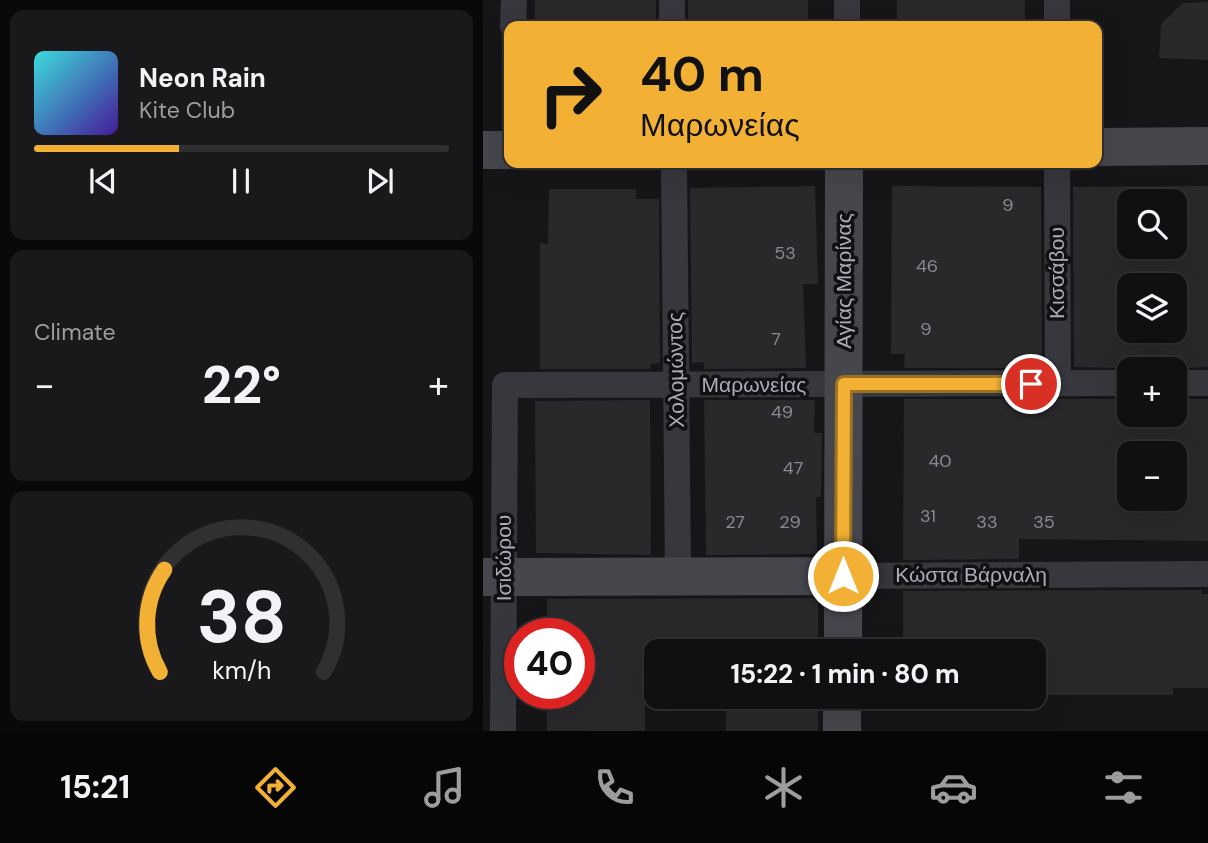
<!DOCTYPE html>
<meta charset="utf-8">
<style>
body{margin:0;font-family:"DM Sans",sans-serif;background:#19191b;color:#f1f3f6;height:100vh;display:flex;flex-direction:column;font-size:26px;white-space:nowrap}
*{box-sizing:border-box;margin:0}
p{font-size:23px;color:#9c9d9f}
.icon{flex:none;width:38px;height:38px;fill:none;stroke:currentColor;stroke-width:2;stroke-linecap:round;stroke-linejoin:round}
.map{position:relative;flex:1;overflow:hidden}
.panel{display:flex;flex-direction:column;gap:10px;padding:10px;background:#09090a;width:483px}
.panel>*{flex:none}
.hud{position:absolute;left:21px;top:21px;width:598px;height:147px;border-radius:14px;box-shadow:0 7px 28px #0002,0 0 0 2px #303032;background:#f2b134;color:#111;overflow:hidden}
.controls{position:absolute;left:634px;top:189px;display:grid;gap:14px}
.controls a{display:grid;place-items:center;width:70px;height:70px;border-radius:14px;background:#101012;box-shadow:0 7px 28px #0002,0 0 0 2px #303032;font-size:35px}
.speed{position:absolute;left:21px;top:618px;display:flex;gap:14px;font-size:35px;font-weight:700;text-align:center}
.speed>*{display:grid;place-content:center;width:91px;height:91px;border-radius:50%;background:#101012;box-shadow:0 7px 28px #0002,0 0 0 2px #303032;line-height:1}
.speed .limit{border:10px solid #d22;background:#fff;color:#111}
.pin{position:absolute;display:grid;place-items:center;width:60px;height:60px;color:#fff;margin:-30px;border:4px solid #fff;border-radius:50%;box-shadow:0 2px 7px #0007}
.me{position:absolute;width:77px;margin:-38px;rotate:0deg;stroke-linejoin:round;filter:drop-shadow(0 0 5px #0008)}
.turn{display:flex;align-items:center;gap:24px;height:147px;padding:0 21px;font-size:32px}
.turn .icon{width:91px;height:91px;stroke-width:2.5}
.turn b{display:block;font-size:49px;line-height:60px}
.big{font-size:52px;font-weight:800;line-height:1.1}
.panel .card{flex:1;display:flex;flex-direction:column;justify-content:center;gap:10px;min-width:0;padding:0 24px;border-radius:14px;background:#19191b}
.panel .dial{align-items:center;gap:0}
.dial svg{height:182px;overflow:visible;fill:none;stroke:#303032;stroke-width:7;stroke-linecap:round;text-anchor:middle}
.dial text{fill:#f1f3f6;stroke:none}
.song{display:flex;align-items:center;gap:21px}
.cover{width:84px;height:84px;border-radius:10px;background:linear-gradient(135deg,hsl(180 70% 55%),hsl(260 70% 35%))}
.played{height:7px;border-radius:4px;background:linear-gradient(90deg,#f2b134 35%,#303032 35%)}
.keys{display:flex;justify-content:space-around;direction:ltr}
.heat{display:flex;justify-content:space-between;align-items:center;font-size:38px;direction:ltr}
.trip{position:absolute;left:161px;top:639px;width:402px;height:70px;border-radius:14px;background:#101012;box-shadow:0 7px 28px #0002,0 0 0 2px #303032;font-weight:800;line-height:70px;text-align:center}
.menu{display:flex;height:112px;justify-content:space-around;align-items:center;background:#060607;color:#9c9d9f}
.menu .icon{width:49px;height:49px}
.menu .active{color:#f2b134}
.menu b{font-size:32px;color:#f1f3f6}
main{display:flex;flex:1;min-height:0}
.map>svg:first-child{display:block}
</style>
<main>
<section class="panel">
<div class="card">
<div class="song"><i class="cover"></i><div><b>Neon Rain</b><p>Kite Club</p></div></div>
<div class="played"></div>
<div class="keys"><svg class="icon" aria-label="previous" viewBox="0 0 24 24"><path d="M18 5L8 12l10 7zM5 5v14"/></svg><svg class="icon" aria-label="pause" viewBox="0 0 24 24"><path d="M8 5v14M16 5v14"/></svg><svg class="icon" aria-label="next" viewBox="0 0 24 24"><path d="M6 5l10 7-10 7zM19 5v14"/></svg></div>
</div>
<div class="card"><p>Climate</p>
<div class="heat"><a>−</a><b class="big">22°</b><a>+</a></div>
</div>
<div class="card dial"><svg viewBox="0 0 100 80">
<path d="M14 69A42 42 0 1 1 86 69"/>
<path d="M14 69A42 42 0 0 1 16 24" stroke="#f2b134"/>
<text x="50" y="56" font-size="32" font-weight="700">38</text>
<text x="50" y="72" font-size="11">km/h</text>
</svg></div>
</section>
<div class="map">
<svg width="725" height="731" viewBox="0 0 725 731">
<rect width="100%" height="100%" fill="#161618"/>
<!-- building -->
<path fill="#29292c" fill-rule="evenodd" d="M52,0H173V26H51Z
M205,0H325V26H205Z
M414,0H542V26H414Z
M725,2V60L676,58L678,24L700,3Z
M332,186L335,284H320L323,368L221,369V362L209,363L207,188Z
M409,186L558,187L559,368H421L422,354H408Z
M725,186V367L683,369L591,367L590,187ZM646,201H691V247H646ZM646,285H691V331H646Z
M66,189H153V199H176L177,363L167,364V369H57V243L65,244Z
M421,399H646V415H691V399H725V541L536,539V559L420,560ZM646,453H691V499H646Z
M167,400L168,555L53,553L52,401Z
M221,400H332L331,433H339L338,497H333L334,554L223,555Z
M719,590V594H725V688H690V695H551V651H420V591Z
M335,598V651H173V654H162V731H64V693H96V634H64V599Z
M243,696H335V731H243Z"/>
<g fill="none" stroke-linecap="round" stroke-linejoin="round">
<!-- street -->
<path stroke="#37383d" stroke-width="26" d="M189,0V26
M574,0V26
M30,26L31,0
M364,26V0
M191,163L195,577
M574,163L575,384
M691,383H725
M360,576L725,574
M20,731L22,385L646,383"/>
<!-- secondary -->
<path stroke="#45474d" stroke-width="38" d="M614,147L725,146
M0,150H26
M0,577L360,576
M360,651L361,163
M359,731V696"/>
</g>
<g fill="none" stroke-linecap="round" stroke-linejoin="round">
<defs>
<path id="route" d="M360,576L361,384H548"/>
</defs>
<!-- route casing -->
<use href="#route" stroke="#9d7322" stroke-width="18"/>
<!-- route -->
<use href="#route" stroke="#f2b134" stroke-width="12"/>
</g>
<g text-anchor="middle" stroke-width="7" stroke-linejoin="round" paint-order="stroke">
<!-- number labels -->
<g font-size="18" fill="#888b94">
<text x="525" y="211">9</text>
<text x="302" y="259">53</text>
<text x="444" y="272">46</text>
<text x="443" y="335">9</text>
<text x="293" y="345">7</text>
<text x="299" y="418">49</text>
<text x="457" y="467">40</text>
<text x="310" y="474">47</text>
<text x="445" y="522">31</text>
<text x="252" y="528">27</text>
<text x="307" y="528">29</text>
<text x="504" y="528">33</text>
<text x="561" y="528">35</text>
</g>
<!-- street labels -->
<g font-size="21" fill="#a8adb8" stroke="#111113">
<text transform="translate(574 273) rotate(-90)" y="7">Κισσάβου</text>
<text transform="translate(361 281) rotate(-90)" y="7">Αγίας Μαρίνας</text>
<text transform="translate(193 370) rotate(-91)" y="7">Χολομώντος</text>
<text x="271" y="392">Μαρωνείας</text>
<text transform="translate(21 558) rotate(-90)" y="7">Ισιδώρου</text>
<text x="488" y="582">Κώστα Βάρναλη</text>
</g>
</g>
</svg>
<div class="controls">
<a><svg class="icon" aria-label="search" viewBox="0 0 24 24"><circle cx="10" cy="10" r="6"/><path d="M15 15l6 6"/></svg></a>
<a><svg class="icon" aria-label="layers" viewBox="0 0 24 24"><path d="M12 4l9 5-9 5-9-5zM3 14l9 5 9-5"/></svg></a>
<a>+</a>
<a>−</a>
</div>
<div class="speed"><div class="limit">40</div></div>
<div class="pin" style="left:548px;top:384px;background:#d93025"><svg class="icon" aria-label="arrive" viewBox="0 0 24 24"><path d="M6 21V4h12l-3 4 3 4H6"/></svg></div>
<svg class="me" style="left:360px;top:576px" viewBox="-20 -20 40 40"><circle r="17" fill="#f2b134" stroke="#fff" stroke-width="3"/><path d="M0-11L8 9 0 5-8 9z" fill="#fff"/></svg>
<div class="trip">15:22 · 1 min · 80 m</div>
<div class="hud">
<div class="turn"><svg class="icon" aria-label="right" viewBox="0 0 24 24"><path d="M7 20v-9h11M14 6l5 5-5 5"/></svg><div><b>40 m</b>Μαρωνείας</div></div>
</div>
</div>
</main>
<nav class="menu">
<b>15:21</b>
<svg class="icon active" aria-label="directions" viewBox="0 0 24 24"><path d="M12 3l9 9-9 9-9-9zM9 14v-3h6M13 9l2 2-2 2"/></svg>
<svg class="icon" aria-label="music" viewBox="0 0 24 24"><path d="M9 18V5l10-2v13"/><circle cx="6" cy="18" r="3"/><circle cx="16" cy="16" r="3"/></svg>
<svg class="icon" aria-label="phone" viewBox="0 0 24 24"><path d="M5 4h4l2 5-3 2q2 4 5 5l2-3 5 2v4C11 20 4 13 5 4z"/></svg>
<svg class="icon" aria-label="climate" viewBox="0 0 24 24"><path d="M12 3v18M4 7l16 10M4 17L20 7"/></svg>
<svg class="icon" aria-label="car" viewBox="0 0 24 24"><path d="M5 17H2v-5l4-1 3-4h7l3 4 3 1v5h-3M9 17h6M6 11h13"/><circle cx="7" cy="17" r="2"/><circle cx="17" cy="17" r="2"/></svg>
<svg class="icon" aria-label="filters" viewBox="0 0 24 24"><path d="M4 7h16M4 17h16"/><circle cx="9" cy="7" r="2"/><circle cx="15" cy="17" r="2"/></svg>
</nav>
